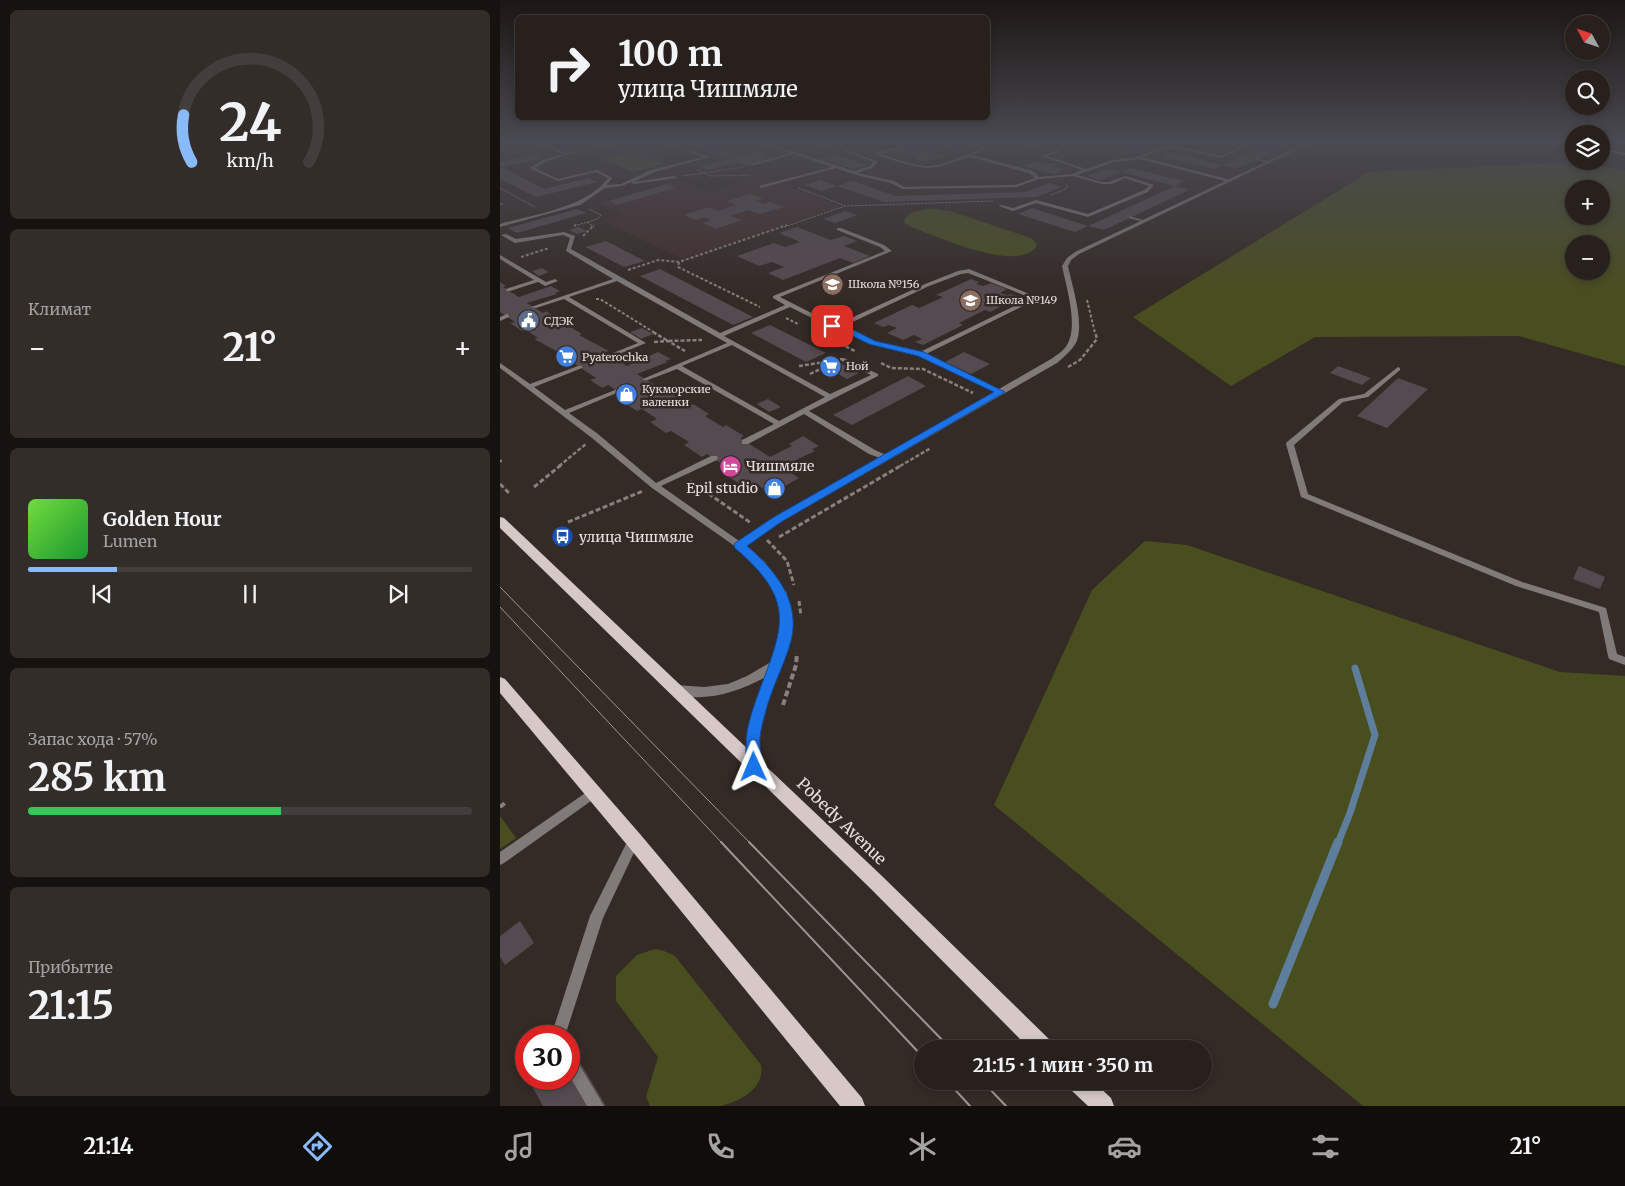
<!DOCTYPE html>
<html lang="ru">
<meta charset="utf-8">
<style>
body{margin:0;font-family:Merriweather,serif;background:#332d29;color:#f1f3f6;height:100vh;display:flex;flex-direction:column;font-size:19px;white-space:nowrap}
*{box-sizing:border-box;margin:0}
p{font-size:16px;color:#a4a3a3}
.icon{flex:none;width:28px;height:28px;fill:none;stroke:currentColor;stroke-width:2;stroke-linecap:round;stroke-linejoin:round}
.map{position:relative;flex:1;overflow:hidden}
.details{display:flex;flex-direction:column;gap:10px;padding:10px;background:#15120f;width:500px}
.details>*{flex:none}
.banner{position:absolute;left:15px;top:15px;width:475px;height:105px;border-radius:8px;box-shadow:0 2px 8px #0003,0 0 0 1px #433e3b;background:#27201c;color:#f1f3f6;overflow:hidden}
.needle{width:32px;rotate:310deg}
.tools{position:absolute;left:1065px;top:15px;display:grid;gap:10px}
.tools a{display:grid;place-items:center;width:45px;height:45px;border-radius:50%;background:#27201c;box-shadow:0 2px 8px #0003,0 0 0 1px #433e3b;font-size:25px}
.speed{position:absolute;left:15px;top:1025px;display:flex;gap:10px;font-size:25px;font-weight:700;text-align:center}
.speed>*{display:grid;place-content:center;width:65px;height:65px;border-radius:50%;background:#27201c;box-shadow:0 2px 8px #0003,0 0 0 1px #433e3b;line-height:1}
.speed .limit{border:8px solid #d22;background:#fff;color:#111}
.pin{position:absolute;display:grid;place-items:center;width:42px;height:42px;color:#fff;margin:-21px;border-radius:10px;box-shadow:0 2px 8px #0006}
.me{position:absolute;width:55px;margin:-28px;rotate:359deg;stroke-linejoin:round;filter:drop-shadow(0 0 4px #0008)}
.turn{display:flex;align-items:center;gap:18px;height:105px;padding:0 20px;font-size:22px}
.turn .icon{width:65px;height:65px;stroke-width:2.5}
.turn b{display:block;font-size:35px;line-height:42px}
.big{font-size:38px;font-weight:700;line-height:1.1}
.details .card{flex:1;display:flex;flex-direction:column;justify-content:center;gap:8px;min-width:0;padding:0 18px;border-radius:8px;background:#332d29}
.details .dial{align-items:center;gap:0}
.dial svg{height:130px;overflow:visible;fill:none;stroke:#433e3b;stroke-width:7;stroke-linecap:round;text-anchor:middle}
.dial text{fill:#f1f3f6;stroke:none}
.song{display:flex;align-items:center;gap:15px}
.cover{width:60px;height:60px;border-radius:8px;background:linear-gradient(135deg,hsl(100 70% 55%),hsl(130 70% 35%))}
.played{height:5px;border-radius:2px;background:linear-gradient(90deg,#88bafc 20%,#433e3b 20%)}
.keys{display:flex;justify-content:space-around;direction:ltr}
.heat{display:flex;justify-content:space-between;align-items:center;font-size:28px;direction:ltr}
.charge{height:8px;border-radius:4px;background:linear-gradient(90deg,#34c759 57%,#433e3b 0)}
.trip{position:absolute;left:414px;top:1040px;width:298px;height:50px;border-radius:25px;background:#27201c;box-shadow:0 2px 8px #0003,0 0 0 1px #433e3b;font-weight:700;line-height:50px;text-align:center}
.tabs{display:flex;height:80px;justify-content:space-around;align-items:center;background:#100d0b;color:#a4a3a3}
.tabs .icon{width:35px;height:35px}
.tabs .selected{color:#88bafc}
.tabs b{font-size:22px;color:#f1f3f6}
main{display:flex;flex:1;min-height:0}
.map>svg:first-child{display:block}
</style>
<main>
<section class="details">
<div class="card dial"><svg viewBox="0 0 100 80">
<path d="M14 69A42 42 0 1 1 86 69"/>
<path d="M14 69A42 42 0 0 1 9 40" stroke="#88bafc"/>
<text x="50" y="56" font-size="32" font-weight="700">24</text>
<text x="50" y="72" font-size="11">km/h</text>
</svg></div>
<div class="card"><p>Климат</p>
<div class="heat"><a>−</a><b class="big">21°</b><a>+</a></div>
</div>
<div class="card">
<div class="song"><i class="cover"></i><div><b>Golden Hour</b><p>Lumen</p></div></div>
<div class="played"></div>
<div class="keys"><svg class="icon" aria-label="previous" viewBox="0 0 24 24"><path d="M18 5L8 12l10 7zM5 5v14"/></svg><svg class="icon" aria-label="pause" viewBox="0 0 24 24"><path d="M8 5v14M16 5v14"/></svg><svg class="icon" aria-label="next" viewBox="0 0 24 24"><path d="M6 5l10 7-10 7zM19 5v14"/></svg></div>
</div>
<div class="card"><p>Запас хода · 57%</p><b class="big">285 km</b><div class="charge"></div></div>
<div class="card"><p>Прибытие</p><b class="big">21:15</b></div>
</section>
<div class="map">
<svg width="1125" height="1106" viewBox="0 0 1125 1106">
<rect width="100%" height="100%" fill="#342a26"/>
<!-- medical -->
<path fill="#422e2d" d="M260,176L342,206L182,259L101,220L123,214L99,203L180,180L208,192Z"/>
<!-- green -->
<path fill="#494e1f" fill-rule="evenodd" d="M131,152L164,164L134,172L102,159Z
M1080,162L1125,171V366L1019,336L815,337L731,386L633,317L869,172ZM1074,189H1101V216H1074ZM1074,244H1101V271H1074Z
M436,209L450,211L528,237L534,240L537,246C517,274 437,236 411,227L404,222C406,210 426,209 436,209Z
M645,541L687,545L1060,672L1125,676V1106H863L494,805L592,590Z
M0,816L16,838L0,849Z
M155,949L164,951L175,956L261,1065C265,1088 241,1101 221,1106C205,1106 169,1106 150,1106L146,1097L158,1057L116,1001V976L137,955Z"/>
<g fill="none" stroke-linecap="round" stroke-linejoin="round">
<!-- stream-far1 -->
<path stroke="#5e7e9e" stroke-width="7" d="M838,843L850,813L875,735L855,668"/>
<!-- stream -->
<path stroke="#5e7e9e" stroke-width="9" d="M773,1004L838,842"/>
</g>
<!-- building -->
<path fill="#554a4f" d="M81,142H99L64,151L57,147Z
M179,142H202L242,156L257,151L268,155L265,156L269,158L263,159L266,161L247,166L236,162L209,170L200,167L228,159Z
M422,142H445L473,147L457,152L445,149L431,153L443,156L425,162L413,159L418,157L410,154L404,156L391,152L409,147L421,150L435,146Z
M774,142H796L738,168L723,165L713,169L662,157L672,152L723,165Z
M634,145L651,150L630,154L618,151Z
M36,154L43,158L1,167L44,189L88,178L97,182L36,197L0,179V162Z
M334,155L367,165L353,169L320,159Z
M535,161L546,165L552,163L558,164L552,166L565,170L554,174L523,166Z
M608,168L621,172L631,168L684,181L675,186L621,172L601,180L588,176Z
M320,180L337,186L321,191L305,185Z
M353,181L395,196L526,192L549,183L562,187L536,197L384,202L337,186Z
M167,184L175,188L117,205L109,201Z
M675,186L689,190L604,230L588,226Z
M250,194L263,199L256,201L264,204L270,202L284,207L260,214L248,210L230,216L242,220L216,229L203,223L211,220L204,217L196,220L184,215L209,207L218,211L236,205L227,201Z
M532,208L588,226L575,232L518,214Z
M77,209L86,213L17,233L8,228Z
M345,211L357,215L335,223L323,219Z
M78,227L87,231L77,234L69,230Z
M297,227L331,240L344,236L357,241L344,246L370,256L353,263L340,258L283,280L268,273L284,267L272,262L259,266L237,256L274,243L285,247L300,242L279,233Z
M106,241L145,261L124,267L85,247Z
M42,268L49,272L39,276L32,271Z
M160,269L253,317L233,325L140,276Z
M471,279L479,282L476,284L483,286L491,283L507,289L500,293L507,295L511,294L520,297L490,312L485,310L459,323L463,325L423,345L415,342L422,339L414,335L403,340L387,333L397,328L389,325L383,327L374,323L412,305L419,308L443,297L436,295Z
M0,282L6,286L3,287L19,297L51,286L60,291L55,293L57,294L27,303L43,313L46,311L58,319L54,320L67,328L70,327L82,334L79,335L109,351L105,352L127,366L158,352L171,359L165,361L168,362L137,374L157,386L161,385L177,395L174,396L189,406L193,404L209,414L205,416L223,427L226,425L244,436L240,438L270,457L292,446L289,444L303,436L319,446L312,449L315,451L281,467L299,478L271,494L255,483L246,488L229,477L236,473L207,454L202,457L184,445L189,442L171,431L166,433L150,422L157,419L142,409L137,411L121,401L127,398L108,385L102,388L90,380L96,378L75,364L72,365L58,356L62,354L34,339L38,338L26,330L22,331L10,323L15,322L0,312Z
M270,325L326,353L306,362L251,333Z
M142,328L153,334L141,339L130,332Z
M464,352L490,364L471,374L445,362Z
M336,361L359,373L347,379L324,366Z
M838,366L871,378L862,385L830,373Z
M408,376L426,386L352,425L333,415Z
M898,378L928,389L887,428L857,416Z
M268,399L281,407L269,412L257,404Z
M1079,566L1105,577L1100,589L1073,579Z
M20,921L34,943L5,965L0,957V936Z
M69,1044L106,1106H43L28,1079H69Z"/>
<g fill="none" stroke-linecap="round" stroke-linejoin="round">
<!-- path-far4 -->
<path stroke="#88807d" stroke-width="1" stroke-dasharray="2.5 1" stroke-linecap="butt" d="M513,142L539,148
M537,142L550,143
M563,143H647
M312,148L335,142
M123,151L134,150L158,159
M0,155L12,153
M197,170L210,176L250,175
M183,176L244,167
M0,188L35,207
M298,188L346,206L493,201
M551,195L566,189L568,184
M87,222L94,227
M74,226L98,219L101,215L89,209
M284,227L345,206"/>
<!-- path-far3 -->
<path stroke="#88807d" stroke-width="2" stroke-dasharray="3 2" stroke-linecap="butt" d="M74,226L76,225
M83,236L94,225
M21,257L49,248
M179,262L178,267L260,307
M128,270L158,260L179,262L287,225
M96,299H100L155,333
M587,300L595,333
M286,318L298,324"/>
<!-- path-far2 -->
<path stroke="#88807d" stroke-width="2.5" stroke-dasharray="4 2" stroke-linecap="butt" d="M153,332L168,341L202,340
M324,336L355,351
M154,342L168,341L185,351
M381,363L391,368L423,369L473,393
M299,366L332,361
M568,367L580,360L597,339L595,332
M310,374L320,369
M0,461H2
M59,466L86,444
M400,466L431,448"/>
<!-- path-far1 -->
<path stroke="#88807d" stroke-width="3" stroke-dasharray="5 2.5" stroke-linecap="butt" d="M190,481L251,523
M0,484L10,494
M34,487L61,465
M68,522L143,491
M279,537L402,465
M267,540L287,561L294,585
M299,601L301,616"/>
<!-- path -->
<path stroke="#88807d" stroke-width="4" stroke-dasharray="6 3" stroke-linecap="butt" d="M283,705L296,665L297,653
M0,807L5,803"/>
<!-- lane -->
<path fill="#807a79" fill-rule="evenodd" d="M36,142H40L67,153L119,142L118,143C95,148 54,155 35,168L58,179L97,170L112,178L107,185L121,184L151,170L203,157L163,142H167L209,157L155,172L133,182L175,176L177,178L133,184L131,182L122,186L105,188L80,205L0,227V224C32,215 88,207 108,178L96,172L58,181L31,169V167L43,160L63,154Z
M259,142H264L354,171L370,166L373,162L344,151L347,150L378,162L372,168L358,173L394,181L404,187L515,185L535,178L529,173L469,157L438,167L425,168L402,163L376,155V153L414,142H419L418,143L381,154C396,159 415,167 431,166C448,164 467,155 483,148L462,142H467L489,148L472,155L533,171L539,177L572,174L582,170L541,156L559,150L560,152L547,156L586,169L613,160L637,157L666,146L679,147L720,156L753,142H757L720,158L679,149L666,148L642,157L731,180L729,182L639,159L614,162L577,175L602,182H609L625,176L654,185L648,192L588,217L536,203L513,211L499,206L501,205L513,208L536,200L588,214L644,190L649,186L625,178L612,184H602L573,176L539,179L516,187L403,189L391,183L356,175L336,168L261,188L259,186L332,167L294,154L251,166V164L290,153Z
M1117,142H1125V144L1118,143Z
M757,158L771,162L769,163L757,160Z
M0,203H3V204L0,205Z
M629,216L646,221L644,222L629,218Z
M337,228H341L384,245L392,251L280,297L333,324H338L425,284L458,271L469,269L539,298L426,354L503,391L504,392L501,394L419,355L370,344L338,328L330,327L290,307L224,336L330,394L371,375L340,360V358H344L378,374V376L309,411L375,450L388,456L389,458L385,460L369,454L304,414L248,444H242V440L274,424L177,369L148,380H144L143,379L227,343L117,281L69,297L146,343L112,357H108V355L138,343L64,299L36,308L31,307L113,279L66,251L70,238L63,235L15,243L1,235L6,234L16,239L64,232L75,236L71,249L220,333L285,305L273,298V296L385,251L380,247L337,230ZM468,273L531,298L420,352L374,342L344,326L429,286L461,274ZM232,345L325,397L279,421L182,366Z
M0,255L46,282L55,279L58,281L45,286L38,282L10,291H6V289L34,280L0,259Z
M7,314L9,315V317L0,321V317Z
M0,363L30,384L78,366H82V368L34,387L65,410L115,390H119V392L69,413L98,434L156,483L211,456H217L218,458L217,460L161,486L242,543L243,545L242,547H236L152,488L92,438L0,368Z
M898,367L900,368V370L868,397L843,402L794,445L808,494L1022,582L1106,608L1117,654L1125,657V665L1109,659L1108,656L1099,612L1016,586L801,497L786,444L787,442L839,399L864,394Z
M94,787L98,788L100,792L98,796L4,863L0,865V852Z
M134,834L138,836L140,840L103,918L65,1036H51L90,916L130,836Z
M69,1054L74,1056L104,1106H87L69,1075Z"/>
<!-- street -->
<path fill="#807a79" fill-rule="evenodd" d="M808,142H813L579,254L571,260L568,266C572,286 585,324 576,343C571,351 564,357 557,363L281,522L246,545L265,562L287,593L291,622V640L264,713L259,737L260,767L259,771L254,773L249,771L248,767L247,737L252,713L266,677C238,692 203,704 172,693L170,690L172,687L176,685L204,687L228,684L247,676L271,662L279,640L281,622L278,596L257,566L236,547L234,545L236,543L275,518L551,359C557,355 565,350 568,343C578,324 566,286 562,266L567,258L575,252Z"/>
<!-- secondary -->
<path fill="#b0a6a5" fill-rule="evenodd" d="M1057,142L1074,143V145Z
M1101,148L1125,153V155L1101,150Z"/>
<!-- primary -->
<path fill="#d5c8c7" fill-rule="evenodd" d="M0,517L4,518L383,877L552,1042L555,1049H530L371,889L0,528Z
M0,677L5,679L140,834L362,1098L365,1106H340L128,846L0,693Z
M567,1081H593L611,1098L614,1106H588L570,1089Z"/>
<!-- tram-far1 -->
<path stroke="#9f9794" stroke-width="1" d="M0,587L250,843
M0,607L222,843"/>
<!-- tram -->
<path stroke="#9f9794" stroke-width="2" d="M221,842L422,1056
M249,842L451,1049
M447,1081L470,1106
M482,1081L506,1106"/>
</g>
<!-- sky -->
<linearGradient id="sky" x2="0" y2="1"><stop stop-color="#1d1715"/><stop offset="0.48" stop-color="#4a4a52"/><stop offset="1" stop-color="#4a4a52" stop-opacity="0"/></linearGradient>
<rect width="1125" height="296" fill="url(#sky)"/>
<!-- route -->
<path fill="#1a73e8" stroke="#114b97" d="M329,324H342L375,341L424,352L505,392L281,522L247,546C275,570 301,601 291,641C284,666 271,689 265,714C263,721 261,729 260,737C259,748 264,761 259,771L254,773L249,771C245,763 246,753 246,745C246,728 252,712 257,697C283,627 298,602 235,548L234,546L235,543L274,517L494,392L418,356L369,344L337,328H329Z"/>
<!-- icons -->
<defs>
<symbol id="school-disc" viewBox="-11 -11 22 22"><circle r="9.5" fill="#8d6e63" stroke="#342a26"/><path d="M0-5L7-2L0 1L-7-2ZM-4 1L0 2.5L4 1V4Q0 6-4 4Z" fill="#fff"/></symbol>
<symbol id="civic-disc" viewBox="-11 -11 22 22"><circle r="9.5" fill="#5c6f8a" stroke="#342a26"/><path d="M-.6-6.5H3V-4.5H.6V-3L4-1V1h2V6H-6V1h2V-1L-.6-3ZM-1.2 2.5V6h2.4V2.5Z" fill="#fff"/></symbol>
<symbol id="supermarket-disc" viewBox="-11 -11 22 22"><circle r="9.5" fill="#3f7fe0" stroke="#342a26"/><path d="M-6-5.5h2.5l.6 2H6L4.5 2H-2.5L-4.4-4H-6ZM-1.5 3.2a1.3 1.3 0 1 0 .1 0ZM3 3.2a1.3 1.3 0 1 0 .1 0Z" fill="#fff"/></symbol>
<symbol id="shop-disc" viewBox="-11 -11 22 22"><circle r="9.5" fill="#3f7fe0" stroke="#342a26"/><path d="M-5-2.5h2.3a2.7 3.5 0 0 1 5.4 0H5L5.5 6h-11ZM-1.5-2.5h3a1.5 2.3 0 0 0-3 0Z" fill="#fff"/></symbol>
<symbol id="hotel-disc" viewBox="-11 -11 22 22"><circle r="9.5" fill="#d1479c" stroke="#342a26"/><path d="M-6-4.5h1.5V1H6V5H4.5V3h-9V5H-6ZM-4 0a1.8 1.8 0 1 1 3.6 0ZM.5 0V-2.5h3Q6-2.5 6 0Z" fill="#fff"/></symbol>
<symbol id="bus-disc" viewBox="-11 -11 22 22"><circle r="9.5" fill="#1a4fb4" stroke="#342a26"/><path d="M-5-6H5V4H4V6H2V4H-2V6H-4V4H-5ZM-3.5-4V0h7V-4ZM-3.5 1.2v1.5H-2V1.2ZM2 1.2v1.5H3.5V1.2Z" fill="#fff"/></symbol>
</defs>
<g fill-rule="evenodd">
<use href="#school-disc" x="320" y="272" width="25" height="25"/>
<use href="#school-disc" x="458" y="288" width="25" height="25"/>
<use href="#civic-disc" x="16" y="308" width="25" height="25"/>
<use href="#supermarket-disc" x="54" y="344" width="25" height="25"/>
<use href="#supermarket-disc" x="318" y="354" width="25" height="25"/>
<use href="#shop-disc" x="114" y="382" width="25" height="25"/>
<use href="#hotel-disc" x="218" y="454" width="25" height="25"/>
<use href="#shop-disc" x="262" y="476" width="25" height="25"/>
<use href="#bus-disc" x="50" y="524" width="25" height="25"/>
</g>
<g text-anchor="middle" stroke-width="5" stroke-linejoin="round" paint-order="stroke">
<!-- far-poi labels -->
<g font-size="11" fill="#e7e1de" stroke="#342a26" text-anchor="start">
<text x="348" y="288">Школа №156</text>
<text x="486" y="304">Школа №149</text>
<text x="44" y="325">СДЭК</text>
<text x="82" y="361">Pyaterochka</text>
<text x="346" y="370">Ной</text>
<text x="142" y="393">Кукморские<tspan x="142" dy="13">валенки</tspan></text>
</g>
<!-- poi labels -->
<g font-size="14" fill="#e7e1de" stroke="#342a26" text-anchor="start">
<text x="246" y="471">Чишмяле</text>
<text x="258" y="493" text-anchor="end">Epil studio</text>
<text x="79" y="542">улица Чишмяле</text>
</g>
<!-- near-street labels -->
<g font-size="16" fill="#e7e1de" stroke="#342a26">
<text transform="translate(342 821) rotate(44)" y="6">Pobedy Avenue</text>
</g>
</g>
</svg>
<div class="tools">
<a><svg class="needle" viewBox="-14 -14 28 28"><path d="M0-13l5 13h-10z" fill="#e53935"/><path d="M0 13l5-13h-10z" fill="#a4a3a3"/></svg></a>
<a><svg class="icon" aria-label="search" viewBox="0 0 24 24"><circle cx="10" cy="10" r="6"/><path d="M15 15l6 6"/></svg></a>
<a><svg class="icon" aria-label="layers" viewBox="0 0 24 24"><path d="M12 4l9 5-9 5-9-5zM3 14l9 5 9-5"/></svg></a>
<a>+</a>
<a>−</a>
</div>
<div class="speed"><div class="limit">30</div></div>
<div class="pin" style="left:332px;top:326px;background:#d93025"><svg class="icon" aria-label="arrive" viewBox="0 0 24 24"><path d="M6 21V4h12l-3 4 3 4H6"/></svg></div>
<svg class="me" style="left:254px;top:767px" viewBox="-20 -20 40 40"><path d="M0-17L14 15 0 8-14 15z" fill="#1a73e8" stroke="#fff" stroke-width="4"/></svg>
<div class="trip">21:15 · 1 мин · 350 m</div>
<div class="banner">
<div class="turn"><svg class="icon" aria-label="right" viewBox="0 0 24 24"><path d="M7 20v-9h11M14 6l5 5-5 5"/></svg><div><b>100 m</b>улица Чишмяле</div></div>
</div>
</div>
</main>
<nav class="tabs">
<b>21:14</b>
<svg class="icon selected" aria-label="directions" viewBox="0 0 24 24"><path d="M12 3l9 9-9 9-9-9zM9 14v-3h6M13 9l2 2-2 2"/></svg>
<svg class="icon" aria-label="music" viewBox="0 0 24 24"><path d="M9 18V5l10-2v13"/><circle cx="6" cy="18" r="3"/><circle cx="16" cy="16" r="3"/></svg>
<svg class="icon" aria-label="phone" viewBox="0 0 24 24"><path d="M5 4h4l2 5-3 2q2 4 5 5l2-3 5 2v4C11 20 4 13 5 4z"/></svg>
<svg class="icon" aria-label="climate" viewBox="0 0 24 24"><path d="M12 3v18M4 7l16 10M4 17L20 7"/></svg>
<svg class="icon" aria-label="car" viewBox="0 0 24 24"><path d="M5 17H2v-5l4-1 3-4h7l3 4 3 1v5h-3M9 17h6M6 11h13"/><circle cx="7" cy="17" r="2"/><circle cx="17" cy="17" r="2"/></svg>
<svg class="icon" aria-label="filters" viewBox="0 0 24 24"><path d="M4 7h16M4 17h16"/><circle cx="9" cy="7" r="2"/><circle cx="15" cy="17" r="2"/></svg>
<b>21°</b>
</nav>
